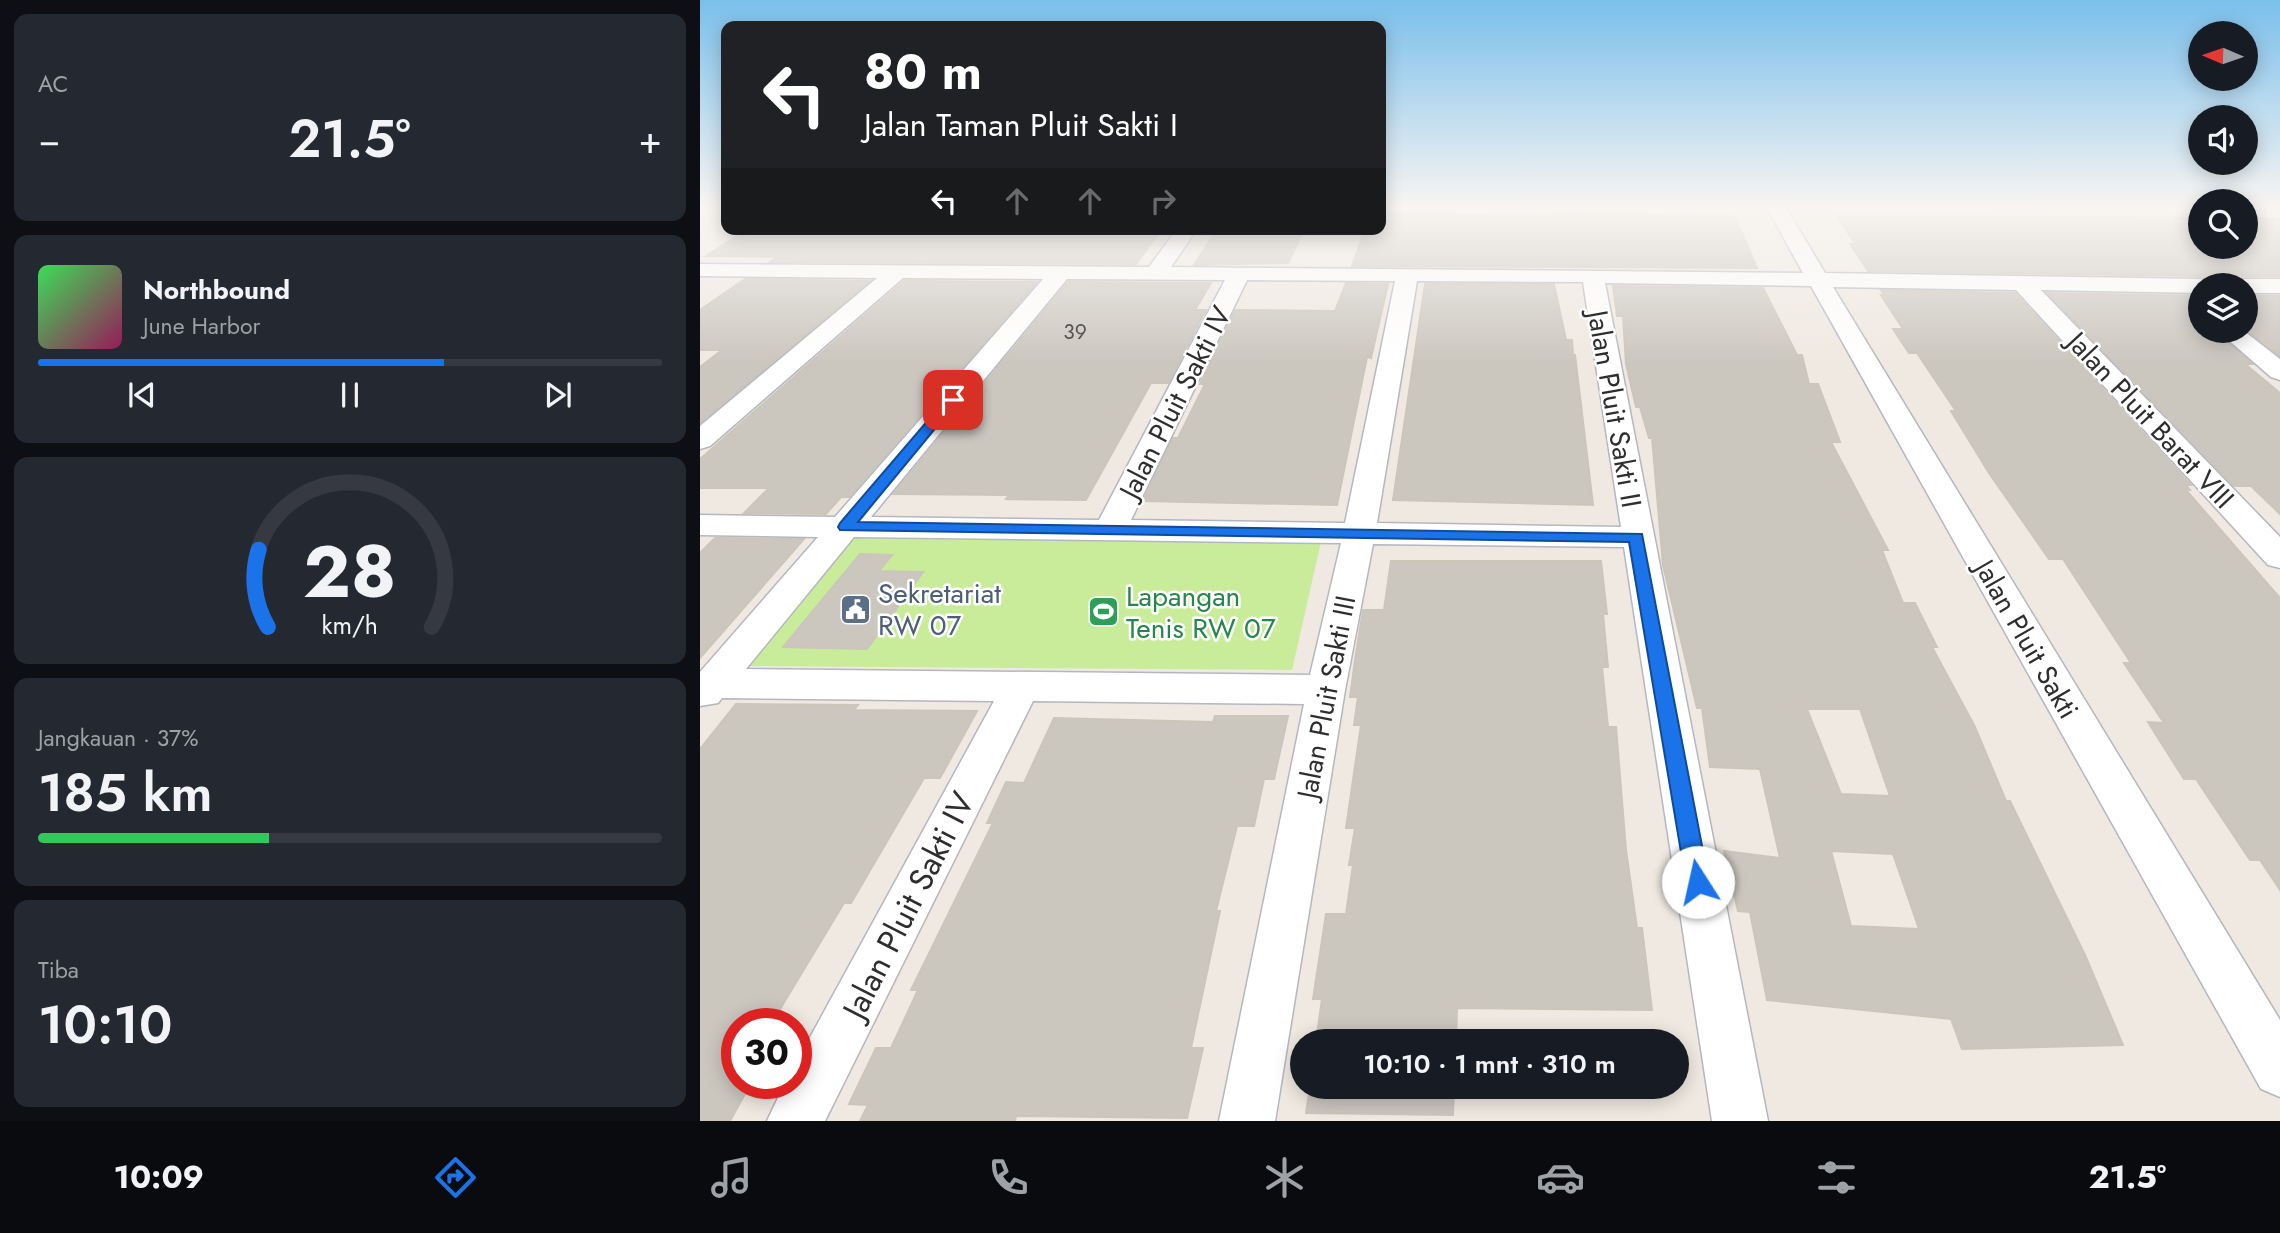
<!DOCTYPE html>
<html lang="id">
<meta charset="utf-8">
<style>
body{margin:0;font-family:Jost,sans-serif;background:#242831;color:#f1f3f6;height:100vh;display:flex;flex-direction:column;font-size:26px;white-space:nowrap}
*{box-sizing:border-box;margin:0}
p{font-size:23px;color:#9ea1a6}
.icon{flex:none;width:38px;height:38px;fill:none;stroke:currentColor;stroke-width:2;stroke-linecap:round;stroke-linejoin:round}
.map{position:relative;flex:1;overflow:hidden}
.drawer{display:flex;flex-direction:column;gap:14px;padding:14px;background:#0d0f14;width:700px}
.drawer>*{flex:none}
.top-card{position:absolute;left:21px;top:21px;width:665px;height:214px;border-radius:14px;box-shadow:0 4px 18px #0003;background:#202124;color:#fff;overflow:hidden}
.needle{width:46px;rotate:272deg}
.tools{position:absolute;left:1488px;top:21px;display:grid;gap:14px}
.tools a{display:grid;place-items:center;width:70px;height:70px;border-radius:50%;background:#171b24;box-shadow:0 4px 18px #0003;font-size:35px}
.speed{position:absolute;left:21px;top:1008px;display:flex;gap:14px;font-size:35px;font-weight:700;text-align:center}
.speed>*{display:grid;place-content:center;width:91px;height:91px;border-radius:50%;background:#171b24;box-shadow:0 4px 18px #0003;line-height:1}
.speed .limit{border:10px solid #d22;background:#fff;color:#111}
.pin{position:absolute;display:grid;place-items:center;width:60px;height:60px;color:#fff;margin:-30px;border-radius:14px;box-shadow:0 4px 10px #0006}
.me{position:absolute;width:77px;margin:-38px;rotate:350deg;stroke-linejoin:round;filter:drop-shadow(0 0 5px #0008)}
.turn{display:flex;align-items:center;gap:24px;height:147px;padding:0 28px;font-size:32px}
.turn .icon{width:91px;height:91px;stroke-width:2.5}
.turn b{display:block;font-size:49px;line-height:60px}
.lanes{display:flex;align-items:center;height:66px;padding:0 28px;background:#0003;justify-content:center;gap:35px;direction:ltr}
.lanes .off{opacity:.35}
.big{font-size:52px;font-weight:600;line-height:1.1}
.drawer .tile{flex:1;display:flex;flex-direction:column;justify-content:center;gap:10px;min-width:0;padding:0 24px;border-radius:14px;background:#242831}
.drawer .dial{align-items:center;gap:0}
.dial svg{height:182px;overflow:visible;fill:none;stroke:#363941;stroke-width:7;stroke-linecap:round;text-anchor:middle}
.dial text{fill:#f1f3f6;stroke:none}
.song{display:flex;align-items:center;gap:21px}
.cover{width:84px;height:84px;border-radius:10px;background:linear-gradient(135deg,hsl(130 70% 55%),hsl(330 70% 35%))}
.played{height:7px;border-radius:4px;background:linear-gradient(90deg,#1a73e8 65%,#363941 65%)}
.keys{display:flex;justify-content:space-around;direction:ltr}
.heat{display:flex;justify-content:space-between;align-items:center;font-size:38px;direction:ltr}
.charge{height:10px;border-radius:5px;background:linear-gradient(90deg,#34c759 37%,#363941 0)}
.trip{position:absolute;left:590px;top:1029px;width:399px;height:70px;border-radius:35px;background:#171b24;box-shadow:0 4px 18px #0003;font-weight:600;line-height:70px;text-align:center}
.tabs{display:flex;height:112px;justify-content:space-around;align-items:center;background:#090b0e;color:#9ea1a6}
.tabs .icon{width:49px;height:49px}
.tabs .on{color:#1a73e8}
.tabs b{font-size:32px;color:#f1f3f6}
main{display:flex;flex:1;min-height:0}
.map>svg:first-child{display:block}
</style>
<main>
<section class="drawer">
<div class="tile"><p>AC</p>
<div class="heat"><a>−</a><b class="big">21.5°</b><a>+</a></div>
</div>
<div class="tile">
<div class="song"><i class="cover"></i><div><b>Northbound</b><p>June Harbor</p></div></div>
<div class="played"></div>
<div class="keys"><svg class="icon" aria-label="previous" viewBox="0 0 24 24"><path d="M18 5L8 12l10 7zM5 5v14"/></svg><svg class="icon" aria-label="pause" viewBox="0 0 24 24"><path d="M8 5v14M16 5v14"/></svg><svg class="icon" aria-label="next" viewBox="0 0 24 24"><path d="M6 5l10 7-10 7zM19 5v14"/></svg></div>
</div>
<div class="tile dial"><svg viewBox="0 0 100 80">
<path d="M14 69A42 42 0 1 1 86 69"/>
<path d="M14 69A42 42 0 0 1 10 35" stroke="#1a73e8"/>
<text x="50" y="56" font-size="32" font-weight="700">28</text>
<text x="50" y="72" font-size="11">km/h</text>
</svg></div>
<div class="tile"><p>Jangkauan · 37%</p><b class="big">185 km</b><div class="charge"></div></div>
<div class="tile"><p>Tiba</p><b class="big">10:10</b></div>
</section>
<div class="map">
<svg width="1580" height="1121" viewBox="0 0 1580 1121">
<rect width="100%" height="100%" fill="#efe9e1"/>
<!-- pitch -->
<path fill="#c9ec9a" d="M153,539L621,542L592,670L49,666Z"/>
<!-- building -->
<path fill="#cbc7bf" stroke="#cbc5ba" stroke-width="2" fill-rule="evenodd" d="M855,212L1035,216L1057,268L652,266L665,229H681L682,213L825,215H855Z
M1137,216L1497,218L1500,219V247H1545V218L1580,219V276H1544L1535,279L1531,285H1514L1509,278L1500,276L1168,271L1150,244H1155Z
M48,229H462L436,264L70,262L77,257L6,256Z
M517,229H604L588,263L494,265Z
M45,279L170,281L0,423V367L22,350H0V310Z
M204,281L337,282L152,494L149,497H141L126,514L44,513L69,488H0V459Z
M368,282L511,283L495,310H506L468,383H451L386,500L306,499L309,495L193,494Z
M646,283L688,284L671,358L667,357L637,505L443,501L473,438H478L505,384H500L535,310L635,311Z
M725,284H854L866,340H872L873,355H875L893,505L693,500Z
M913,286L1063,288L1097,355H1102L1109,384H1118L1140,442H1131L1188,550H1182L1203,603H1215L1237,647H1232L1275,727L1306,801H1310L1385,955L1423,1045L1262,1049L1251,1019L1067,1000L1050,912L1038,911L1024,851L1080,858L1060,769L1010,767L1002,708H997L963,565L952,438H949L940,407H936L926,364L923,316H917ZM1107,709H1160L1190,796L1141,794ZM1131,851L1193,854L1219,929L1151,926Z
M1181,290L1315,293L1491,485H1486L1490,490H1486L1580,598V890L1560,860H1550L1496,779H1484L1448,722L1464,723L1424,663H1431L1363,559H1349L1289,473L1251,411H1256L1217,353H1209L1193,329H1203L1181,295H1184Z
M1347,293L1500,296V331H1516L1552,364H1545L1580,393V514L1551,486H1534Z
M1545,296H1580V356L1545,329Z
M15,538L104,539L0,658V553Z
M160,554L192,555L179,571L223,572L167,649L83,647Z
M691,561H901L907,614H903L908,667H902L908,727H916L926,850L937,928H942L952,1010L757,1008L756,1041H616L622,999H613L626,914H646L653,865H649L655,828H646L661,725H654L658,697H650L655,660L663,610H684Z
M36,704L158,705L154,710L277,711L240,778H224L151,903H144L71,1024H37V1083H51L30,1121H0V749Z
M515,716H588L574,779H564L554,826H537L516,911H520L491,1048H503L487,1118L316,1116L315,1121H160L168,1105L149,1104L176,1048H191L218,990H211L293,823H287L306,782L324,783L354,718L513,722Z
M610,1087H754L753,1115L606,1113Z"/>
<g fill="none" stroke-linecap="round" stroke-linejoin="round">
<defs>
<path id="minor" d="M1066,206H1085L1125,273L1500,279L1508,281L1511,285H1500V293L1341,290L1580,537V568L1568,565L1316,290L1133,287L1580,1020V1097L1561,1089L1111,286L905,283L1068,1121H1012L924,547L673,544L645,690L575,1121H519L604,704L333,701L125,1121H67L85,1083H96V1063L294,701L22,698L18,703L0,706V672L118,537L0,535V515L135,517L343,279L203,278L10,446L0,449V426L177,278L0,276V264L449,267L477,229H497L471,267L1103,273ZM367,279L525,280L399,520L171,517ZM547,280L695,281L645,523L431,520ZM717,281L883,282L921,527L677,523ZM154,537L641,543L610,675L46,669Z
M1545,279H1580V293H1545V285H1534L1537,281Z
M1518,331H1544L1580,359V380L1571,377Z"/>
</defs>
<!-- minor casing -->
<use href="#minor" stroke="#b4b7c1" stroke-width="3"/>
<!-- minor -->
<use href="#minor" fill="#fff" fill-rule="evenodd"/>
</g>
<!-- sky -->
<linearGradient id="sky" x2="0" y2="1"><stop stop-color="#7abfeb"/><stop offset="0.57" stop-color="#f8f5f2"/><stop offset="1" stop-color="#f8f5f2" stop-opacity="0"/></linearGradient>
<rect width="1580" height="363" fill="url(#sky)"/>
<!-- route -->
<path fill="#1a73e8" stroke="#114b97" stroke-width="2" d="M253,396L259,400L257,402L158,522L942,534L1009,882L1005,889L998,892L990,889L986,882L929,542L140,530L138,527L140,523L248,397Z"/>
<!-- icons -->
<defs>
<symbol id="civic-square" viewBox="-11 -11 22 22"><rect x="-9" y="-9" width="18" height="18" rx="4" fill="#5c6f8a" stroke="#fff"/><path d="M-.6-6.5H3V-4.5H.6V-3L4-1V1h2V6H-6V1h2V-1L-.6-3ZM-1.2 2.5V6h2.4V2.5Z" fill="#fff"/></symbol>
<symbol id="stadium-square" viewBox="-11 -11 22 22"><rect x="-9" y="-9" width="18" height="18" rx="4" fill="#2e9e5b" stroke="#fff"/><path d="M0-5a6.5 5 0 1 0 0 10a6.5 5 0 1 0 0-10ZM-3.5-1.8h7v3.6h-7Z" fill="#fff"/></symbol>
</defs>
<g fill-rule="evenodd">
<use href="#civic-square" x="138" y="592" width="35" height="35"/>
<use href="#stadium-square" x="386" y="594" width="35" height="35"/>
</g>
<g text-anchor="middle" stroke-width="5" stroke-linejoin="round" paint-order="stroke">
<!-- far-number labels -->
<g font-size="21" fill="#555452">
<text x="375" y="339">39</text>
</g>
<!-- street labels -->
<g font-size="28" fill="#2e2e2e" stroke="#fff">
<text transform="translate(475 402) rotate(-63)" y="10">Jalan Pluit Sakti IV</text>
<text transform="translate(915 409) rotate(80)" y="10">Jalan Pluit Sakti II</text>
<text transform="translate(1451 420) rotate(47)" y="10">Jalan Pluit Barat VIII</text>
<text transform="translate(1327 639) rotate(60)" y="10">Jalan Pluit Sakti</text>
<text transform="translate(626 697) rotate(-79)" y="10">Jalan Pluit Sakti III</text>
</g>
<!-- service labels -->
<g font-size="28" fill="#4e5e75" stroke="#fff" text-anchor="start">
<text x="178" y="603">Sekretariat<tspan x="178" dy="32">RW 07</tspan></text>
</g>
<!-- leisure labels -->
<g font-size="28" fill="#27864d" stroke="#fff" text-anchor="start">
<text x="426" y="606">Lapangan<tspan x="426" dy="32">Tenis RW 07</tspan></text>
</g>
<!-- near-street labels -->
<g font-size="33" fill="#2e2e2e" stroke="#fff">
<text transform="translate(208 905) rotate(-63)" y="12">Jalan Pluit Sakti IV</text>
</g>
</g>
</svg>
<div class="tools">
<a><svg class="needle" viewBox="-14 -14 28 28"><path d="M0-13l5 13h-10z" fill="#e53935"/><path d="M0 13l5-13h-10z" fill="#9ea1a6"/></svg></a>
<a><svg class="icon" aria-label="sound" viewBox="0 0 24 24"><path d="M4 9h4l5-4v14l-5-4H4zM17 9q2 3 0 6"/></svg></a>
<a><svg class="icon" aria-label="search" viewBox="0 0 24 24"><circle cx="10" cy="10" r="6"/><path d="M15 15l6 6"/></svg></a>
<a><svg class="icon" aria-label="layers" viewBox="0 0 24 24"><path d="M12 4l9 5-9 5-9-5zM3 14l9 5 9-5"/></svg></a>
</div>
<div class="speed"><div class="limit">30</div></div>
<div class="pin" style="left:253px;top:400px;background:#d93025"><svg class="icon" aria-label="arrive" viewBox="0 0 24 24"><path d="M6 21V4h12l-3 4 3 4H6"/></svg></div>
<svg class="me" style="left:998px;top:882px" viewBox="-20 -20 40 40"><circle r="19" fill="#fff"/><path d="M0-13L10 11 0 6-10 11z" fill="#1a73e8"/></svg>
<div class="trip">10:10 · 1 mnt · 310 m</div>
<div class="top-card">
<div class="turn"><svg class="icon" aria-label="left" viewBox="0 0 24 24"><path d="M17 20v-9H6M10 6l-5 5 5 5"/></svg><div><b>80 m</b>Jalan Taman Pluit Sakti I</div></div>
<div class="lanes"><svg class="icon" aria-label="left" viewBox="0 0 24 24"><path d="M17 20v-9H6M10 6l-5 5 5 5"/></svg><svg class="icon off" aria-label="ahead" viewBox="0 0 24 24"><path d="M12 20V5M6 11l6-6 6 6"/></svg><svg class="icon off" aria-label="ahead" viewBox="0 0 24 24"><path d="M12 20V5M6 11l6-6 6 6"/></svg><svg class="icon off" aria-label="right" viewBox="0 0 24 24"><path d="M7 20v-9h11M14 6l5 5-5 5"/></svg></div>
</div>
</div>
</main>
<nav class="tabs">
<b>10:09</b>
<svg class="icon on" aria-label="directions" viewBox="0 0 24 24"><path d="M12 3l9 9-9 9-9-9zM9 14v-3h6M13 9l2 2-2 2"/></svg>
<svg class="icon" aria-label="music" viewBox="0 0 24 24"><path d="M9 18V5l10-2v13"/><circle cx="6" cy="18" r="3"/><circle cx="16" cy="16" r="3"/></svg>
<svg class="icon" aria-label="phone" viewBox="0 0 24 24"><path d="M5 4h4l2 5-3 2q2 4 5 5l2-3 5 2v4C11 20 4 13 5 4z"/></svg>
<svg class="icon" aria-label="climate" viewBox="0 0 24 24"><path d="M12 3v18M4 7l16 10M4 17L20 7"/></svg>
<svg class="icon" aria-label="car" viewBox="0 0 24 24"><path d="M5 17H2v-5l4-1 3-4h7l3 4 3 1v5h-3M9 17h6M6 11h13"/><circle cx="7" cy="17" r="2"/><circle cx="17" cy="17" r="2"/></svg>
<svg class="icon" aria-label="filters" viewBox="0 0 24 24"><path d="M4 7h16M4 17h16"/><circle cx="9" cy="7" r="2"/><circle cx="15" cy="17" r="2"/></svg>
<b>21.5°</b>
</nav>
